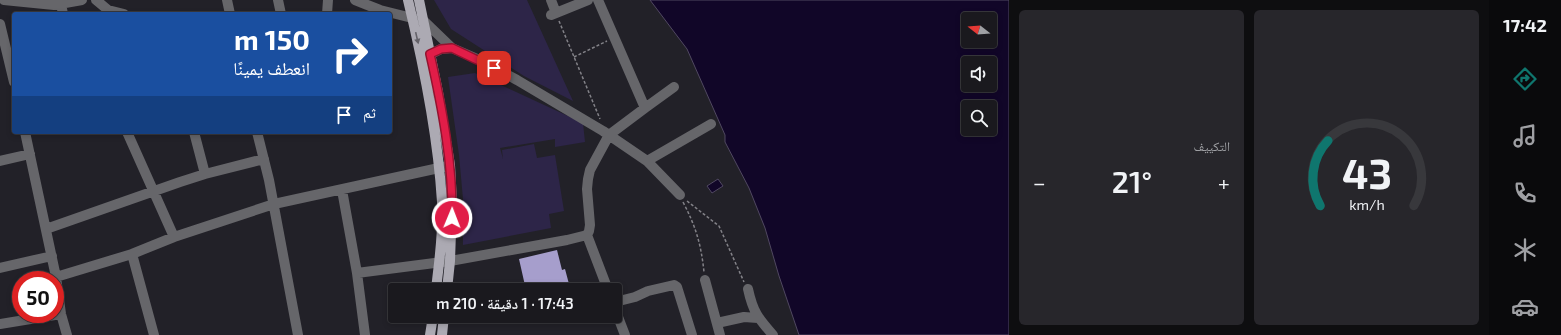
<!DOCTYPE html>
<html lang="ar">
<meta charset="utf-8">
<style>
body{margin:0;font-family:"Exo 2","Noto Naskh Arabic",sans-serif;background:#27262b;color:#f1f3f6;direction:rtl;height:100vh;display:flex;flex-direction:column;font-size:15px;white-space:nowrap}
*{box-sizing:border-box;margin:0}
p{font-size:13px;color:#9fa0a4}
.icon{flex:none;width:22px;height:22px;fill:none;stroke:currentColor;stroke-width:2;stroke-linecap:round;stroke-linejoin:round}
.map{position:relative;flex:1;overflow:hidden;direction:ltr}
.details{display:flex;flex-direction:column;gap:10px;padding:10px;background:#0e0e10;width:480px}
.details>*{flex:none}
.top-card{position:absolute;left:12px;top:12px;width:380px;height:122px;border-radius:4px;box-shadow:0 2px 6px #0003,0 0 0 1px #38383c;direction:rtl;background:#1a4fa0;color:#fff;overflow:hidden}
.needle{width:26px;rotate:287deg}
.fabs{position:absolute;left:961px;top:12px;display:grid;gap:8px}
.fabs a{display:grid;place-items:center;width:36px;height:36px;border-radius:4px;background:#1a191e;box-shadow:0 2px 6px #0003,0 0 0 1px #38383c;font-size:20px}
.speed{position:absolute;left:12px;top:271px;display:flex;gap:8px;font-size:20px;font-weight:700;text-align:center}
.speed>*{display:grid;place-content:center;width:52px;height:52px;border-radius:50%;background:#1a191e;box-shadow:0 2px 6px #0003,0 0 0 1px #38383c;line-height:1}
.speed .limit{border:6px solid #d22;background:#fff;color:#111}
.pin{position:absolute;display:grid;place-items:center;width:34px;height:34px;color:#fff;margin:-17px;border-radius:8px;box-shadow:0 2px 6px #0006}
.me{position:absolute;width:44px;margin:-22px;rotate:1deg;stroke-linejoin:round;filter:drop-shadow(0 0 3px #0008)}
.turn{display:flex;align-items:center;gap:14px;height:84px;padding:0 16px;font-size:18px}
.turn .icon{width:52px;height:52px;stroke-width:2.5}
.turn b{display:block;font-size:28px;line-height:34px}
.then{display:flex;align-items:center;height:38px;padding:0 16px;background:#0003;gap:8px;font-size:15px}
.big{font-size:30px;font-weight:600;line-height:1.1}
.details .widget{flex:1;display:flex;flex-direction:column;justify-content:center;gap:6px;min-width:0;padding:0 14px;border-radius:6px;background:#27262b}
.details .dial{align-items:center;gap:0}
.dial svg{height:104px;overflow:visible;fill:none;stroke:#38383c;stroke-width:7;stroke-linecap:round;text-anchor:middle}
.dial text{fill:#f1f3f6;stroke:none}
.heat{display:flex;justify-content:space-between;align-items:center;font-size:22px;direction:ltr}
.details .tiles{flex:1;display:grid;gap:10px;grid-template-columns:repeat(2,1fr)}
.trip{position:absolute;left:388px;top:283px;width:234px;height:40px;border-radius:4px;background:#1a191e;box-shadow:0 2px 6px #0003,0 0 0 1px #38383c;font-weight:600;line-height:40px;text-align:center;direction:rtl}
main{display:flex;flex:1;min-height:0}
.dock{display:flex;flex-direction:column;width:72px;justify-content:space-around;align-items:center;background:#0a0a0c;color:#9fa0a4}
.dock .icon{width:28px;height:28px}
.dock .on{color:#0f766e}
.dock b{font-size:18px;color:#f1f3f6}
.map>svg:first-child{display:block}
</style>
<main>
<nav class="dock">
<b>17:42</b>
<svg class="icon on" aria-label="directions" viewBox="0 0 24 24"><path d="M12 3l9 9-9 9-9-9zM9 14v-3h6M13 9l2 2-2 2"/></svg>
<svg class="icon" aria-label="music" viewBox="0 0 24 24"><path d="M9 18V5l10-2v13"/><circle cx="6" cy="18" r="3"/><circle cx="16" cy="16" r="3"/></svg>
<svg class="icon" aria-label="phone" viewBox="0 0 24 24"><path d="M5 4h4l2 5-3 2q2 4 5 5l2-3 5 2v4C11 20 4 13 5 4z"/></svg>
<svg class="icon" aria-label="climate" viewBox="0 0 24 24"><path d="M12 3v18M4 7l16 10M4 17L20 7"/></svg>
<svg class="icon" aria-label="car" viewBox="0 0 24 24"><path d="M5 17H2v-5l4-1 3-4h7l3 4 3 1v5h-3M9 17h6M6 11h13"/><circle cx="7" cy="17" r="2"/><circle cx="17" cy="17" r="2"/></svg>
</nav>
<section class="details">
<div class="tiles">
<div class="widget dial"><svg viewBox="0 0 100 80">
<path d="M14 69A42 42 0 1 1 86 69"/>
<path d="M14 69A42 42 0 0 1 20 19" stroke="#0f766e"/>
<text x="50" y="56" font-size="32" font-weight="700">43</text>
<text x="50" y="72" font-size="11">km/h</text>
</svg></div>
<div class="widget"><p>التكييف</p>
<div class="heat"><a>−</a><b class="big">21°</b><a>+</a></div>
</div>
</div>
</section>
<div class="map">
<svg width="1009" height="335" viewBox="0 0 1009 335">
<rect width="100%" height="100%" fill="#222128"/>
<!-- green -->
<path fill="#2d2548" d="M434,0H527L573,101L524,76L451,29Z
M475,73L583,123L585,142L555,147V139L500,148L503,159L502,150L534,144L537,158L555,155L564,211L549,214L551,228L463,245V199L459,155L448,77Z"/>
<!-- water -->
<path fill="#110628" stroke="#504861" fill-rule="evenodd" d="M650,0H1009V335H799L779,276L765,228L749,188L725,142V135L687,49ZM968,19H990V41H968ZM968,63H990V85H968ZM968,107H990V129H968Z
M718,179L723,186L712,193L707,186Z"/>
<!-- building -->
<path fill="#a69ecc" d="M557,250L562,270L565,269L569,284L546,290H526L519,259Z"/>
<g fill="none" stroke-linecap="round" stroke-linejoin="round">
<!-- path -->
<path stroke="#838288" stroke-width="1.5" stroke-dasharray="3 2" stroke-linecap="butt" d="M559,21L600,119
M574,57L607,41
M687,201L719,226L744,282
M683,202C696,227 701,244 704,272"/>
<!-- minor -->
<path stroke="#66666a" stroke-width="10" d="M4,0L54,5L82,0
M96,0L108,10L124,14
M227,0L230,14
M278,0L281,14
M355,0L380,10L424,21L452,48L482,61L517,80L603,131L647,161L680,195
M551,0L556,13
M61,4L63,14
M327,14L328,0
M551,15L588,0
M0,24L14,82
M431,54L441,49L452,48
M645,108L674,87
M25,132L56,277L61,314L67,335
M127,132L174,237
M194,132L205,174
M257,132L269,180L298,335
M0,161L30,154
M647,161L711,124
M342,190L357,273L365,335
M46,229L180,182L205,174L264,159
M587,235L608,290
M132,254L154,335
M0,268L52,256
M357,273L450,261L567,240L587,235L589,231L590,225L587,189L588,179L590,170L609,135L645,108L598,0
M56,277L132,254L174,237L274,204L448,166
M705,280L720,335
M748,289C753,312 758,318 773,335
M615,302L635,297L648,291L674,285L677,287L692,335
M615,309L625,335
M717,323L744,317L758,318
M0,324L61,314"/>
<!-- major -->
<path stroke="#acaab3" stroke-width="10" d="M408,0C424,66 438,134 442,202C444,231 439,261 436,290
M419,0L438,92L450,165L452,202L450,261L447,290
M430,335L433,316
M442,335L444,316"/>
</g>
<!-- one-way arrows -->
<defs><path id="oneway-solid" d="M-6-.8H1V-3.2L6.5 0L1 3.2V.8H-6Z"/></defs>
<use fill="#646269" href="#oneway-solid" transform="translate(417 38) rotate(77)"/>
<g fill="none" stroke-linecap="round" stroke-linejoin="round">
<defs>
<path id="route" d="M452,218C453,163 442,107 430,54L441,49L452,48L494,68"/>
</defs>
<!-- route casing -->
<use href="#route" stroke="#92132f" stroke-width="10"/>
<!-- route -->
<use href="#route" stroke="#e11d48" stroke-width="7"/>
</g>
</svg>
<div class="fabs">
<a><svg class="needle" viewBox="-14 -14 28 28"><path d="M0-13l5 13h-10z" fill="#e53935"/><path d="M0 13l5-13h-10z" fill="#9fa0a4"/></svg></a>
<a><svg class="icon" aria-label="sound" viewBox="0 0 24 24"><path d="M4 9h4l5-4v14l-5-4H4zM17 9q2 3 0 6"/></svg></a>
<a><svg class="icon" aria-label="search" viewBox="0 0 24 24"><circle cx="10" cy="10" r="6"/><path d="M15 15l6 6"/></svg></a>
</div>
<div class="speed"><div class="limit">50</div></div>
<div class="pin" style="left:494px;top:68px;background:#d93025"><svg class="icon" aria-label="arrive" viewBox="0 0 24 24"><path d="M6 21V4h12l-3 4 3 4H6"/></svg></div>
<svg class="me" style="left:452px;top:218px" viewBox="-20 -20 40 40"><circle r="17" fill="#e11d48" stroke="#fff" stroke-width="3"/><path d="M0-11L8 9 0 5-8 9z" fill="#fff"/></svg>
<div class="trip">17:43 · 1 دقيقة · 210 m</div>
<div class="top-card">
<div class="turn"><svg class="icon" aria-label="right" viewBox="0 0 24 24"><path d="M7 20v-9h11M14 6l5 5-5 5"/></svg><div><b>150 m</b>انعطف يمينًا</div></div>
<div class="then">ثم<svg class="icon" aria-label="arrive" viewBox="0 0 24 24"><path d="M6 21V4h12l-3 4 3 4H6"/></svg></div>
</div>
</div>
</main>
